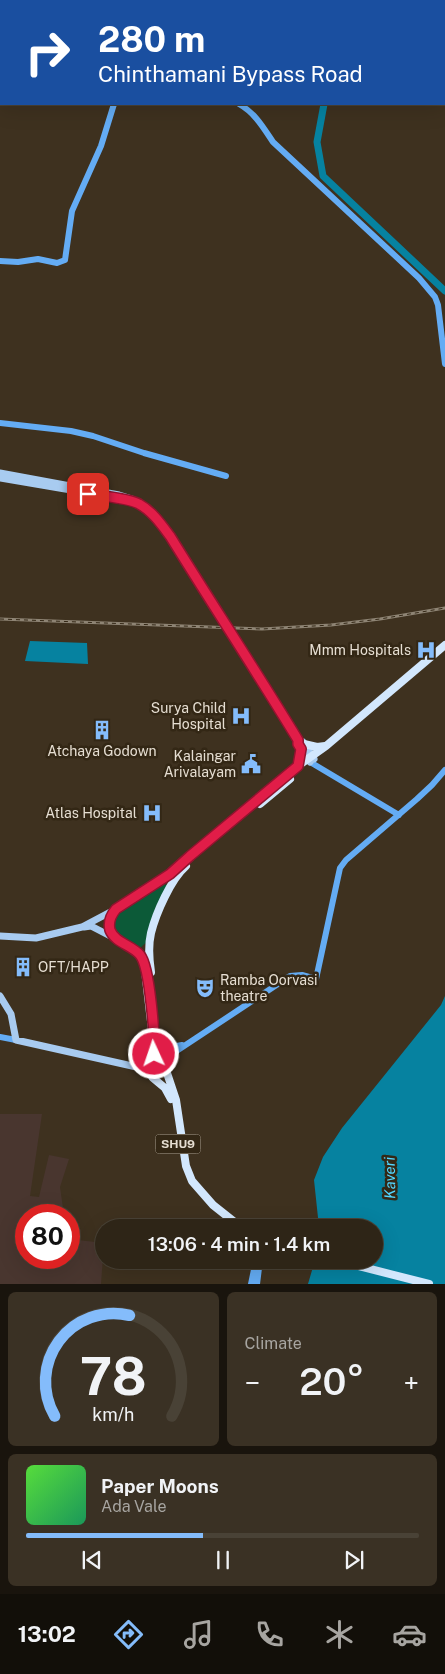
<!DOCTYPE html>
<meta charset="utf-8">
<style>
body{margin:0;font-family:"Public Sans",sans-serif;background:#3a3124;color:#f1f3f6;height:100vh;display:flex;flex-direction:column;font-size:19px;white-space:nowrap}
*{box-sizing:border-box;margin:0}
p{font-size:16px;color:#a7a5a1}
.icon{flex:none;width:28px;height:28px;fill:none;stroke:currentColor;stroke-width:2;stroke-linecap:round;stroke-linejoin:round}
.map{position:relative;height:1284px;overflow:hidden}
.sheet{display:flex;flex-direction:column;gap:8px;padding:8px;background:#19140d;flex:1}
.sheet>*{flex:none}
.guide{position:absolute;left:0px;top:0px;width:445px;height:105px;box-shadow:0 5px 20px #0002,0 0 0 1px #494236;background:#1a4fa0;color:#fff;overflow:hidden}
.speed{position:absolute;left:15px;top:1204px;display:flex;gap:10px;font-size:25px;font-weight:700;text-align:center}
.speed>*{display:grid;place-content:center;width:65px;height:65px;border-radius:50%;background:#2e2517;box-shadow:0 5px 20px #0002,0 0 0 1px #494236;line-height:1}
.speed .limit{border:8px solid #d22;background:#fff;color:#111}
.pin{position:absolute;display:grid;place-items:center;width:42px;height:42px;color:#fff;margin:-21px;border-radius:10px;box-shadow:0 2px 8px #0006}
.me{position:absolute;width:55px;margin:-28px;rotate:357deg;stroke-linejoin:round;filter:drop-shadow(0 0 4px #0008)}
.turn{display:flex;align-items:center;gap:18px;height:105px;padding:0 15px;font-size:22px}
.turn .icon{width:65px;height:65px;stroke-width:2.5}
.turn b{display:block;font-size:35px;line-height:42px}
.big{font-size:38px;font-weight:600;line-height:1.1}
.sheet .tile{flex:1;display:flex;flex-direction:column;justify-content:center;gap:8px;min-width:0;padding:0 18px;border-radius:8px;background:#3a3124}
.sheet .dial{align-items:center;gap:0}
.dial svg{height:130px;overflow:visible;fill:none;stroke:#494236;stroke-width:7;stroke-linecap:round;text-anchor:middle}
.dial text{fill:#f1f3f6;stroke:none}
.song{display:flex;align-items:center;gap:15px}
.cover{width:60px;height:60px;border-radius:8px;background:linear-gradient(135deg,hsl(110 70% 55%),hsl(150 70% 35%))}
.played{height:5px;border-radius:2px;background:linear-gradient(90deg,#84bcfb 45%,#494236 45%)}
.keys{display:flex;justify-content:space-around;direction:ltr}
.heat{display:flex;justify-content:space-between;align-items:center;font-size:28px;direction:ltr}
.sheet .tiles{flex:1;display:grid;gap:8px;grid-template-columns:1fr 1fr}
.tile:last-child{grid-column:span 2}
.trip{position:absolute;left:95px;top:1219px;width:288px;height:50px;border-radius:25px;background:#2e2517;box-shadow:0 5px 20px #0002,0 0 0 1px #494236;font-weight:600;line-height:50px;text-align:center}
.menu{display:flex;height:80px;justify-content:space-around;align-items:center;background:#120f09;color:#a7a5a1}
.menu .icon{width:35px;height:35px}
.menu .active{color:#84bcfb}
.menu b{font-size:22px;color:#f1f3f6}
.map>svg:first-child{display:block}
</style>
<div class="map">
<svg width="445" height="1284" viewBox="0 0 445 1284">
<rect width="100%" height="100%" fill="#3e311f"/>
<!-- education -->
<path fill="#49362f" d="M0,1114H42L30,1196L39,1197L49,1155L69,1159L60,1187L64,1215H26V1258H69V1239L104,1243L101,1284H0Z"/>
<!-- green -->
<path fill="#0c5a38" d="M164,882L167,887L148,941L141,947C132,947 124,943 116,937C106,930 111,914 120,907C133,898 149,891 164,882Z
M159,1063L165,1074L159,1079L150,1073L151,1067L154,1064Z"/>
<!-- water -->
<path fill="#0682a0" d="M30,641L87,643L88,664L25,661Z
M445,996V1284H308L315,1260H374V1228L319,1227L314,1180L323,1157L342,1128L441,1005Z"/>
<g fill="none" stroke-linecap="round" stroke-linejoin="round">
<!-- river -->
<path stroke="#0682a0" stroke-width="7" d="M370,1L371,0
M324,104L317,142L323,176L445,291"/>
<!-- secondary -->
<path stroke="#64acf4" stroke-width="6" d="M147,1V0
M239,104C255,113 263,127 273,142L419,278L435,297L438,305L445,364
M0,261L18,262L38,259L57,263L65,260L72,211L101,146L114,104
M0,423L71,431L93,436L144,453L226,476
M310,762L399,815
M0,1037L16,1040
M158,1038C164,1047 173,1047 182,1045
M166,1069L170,1058L175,1052L290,976L302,975L316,979L340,868L346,860L417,799L432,785L445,770
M251,1284L256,1260
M257,1284L260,1260"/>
<!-- primary -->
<path stroke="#a8cbf0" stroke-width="7" d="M0,473L119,495L132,499L151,513L170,536L227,628L250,660L298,740V744L310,762
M0,478L71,490
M303,742L314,759
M84,927L91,926L118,940
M0,936L36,938L82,927L116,909
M0,996L11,1014L16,1040L141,1068L151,1076"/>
<!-- highway -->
<path stroke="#d2e7fd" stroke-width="8" d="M304,744L317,747L325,746
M298,766L301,749
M260,804L290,779
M151,972C149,959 148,946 151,933C156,913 171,879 186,866
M158,1038L160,1055L165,1067
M152,1066L154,1047L144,962C142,958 140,954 137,952C124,940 94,932 116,909L171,874L190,856L295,768L326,746L445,645
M166,1070L176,1100L186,1166L192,1181L213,1205L242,1228
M153,1078L165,1088L171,1099
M335,1260L429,1284"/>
<defs>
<path id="rail" d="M0,619L262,629L331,625L380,619L445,608"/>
</defs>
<!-- rail casing -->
<use href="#rail" stroke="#8e8474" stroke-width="3"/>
<!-- rail -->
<use href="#rail" stroke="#332715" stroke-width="1" stroke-dasharray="4" stroke-linecap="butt"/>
</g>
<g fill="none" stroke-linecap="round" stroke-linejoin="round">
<defs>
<path id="route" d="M88,494C101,496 129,498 139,504C152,511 161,524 170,536C212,604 256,671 298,740V744L301,749L298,766L190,856L170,874L116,909C111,915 108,922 110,930C115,943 132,945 140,955C150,967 155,1037 154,1054"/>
</defs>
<!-- route casing -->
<use href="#route" stroke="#92132f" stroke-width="12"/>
<!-- route -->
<use href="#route" stroke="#e11d48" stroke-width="9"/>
</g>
<!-- icons -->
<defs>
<symbol id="hospital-bare" viewBox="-9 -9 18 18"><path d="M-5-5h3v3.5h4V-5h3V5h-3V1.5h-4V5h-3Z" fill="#84bcfb" stroke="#332715" stroke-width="2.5" paint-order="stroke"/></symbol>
<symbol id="building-bare" viewBox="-9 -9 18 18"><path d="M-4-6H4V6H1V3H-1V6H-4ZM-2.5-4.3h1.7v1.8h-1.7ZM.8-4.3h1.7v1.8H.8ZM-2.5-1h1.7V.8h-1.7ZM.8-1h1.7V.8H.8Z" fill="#84bcfb" stroke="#332715" stroke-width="2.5" paint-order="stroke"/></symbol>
<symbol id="civic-bare" viewBox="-9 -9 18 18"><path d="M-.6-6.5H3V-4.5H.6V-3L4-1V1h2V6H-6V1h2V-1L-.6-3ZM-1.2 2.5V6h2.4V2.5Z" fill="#84bcfb" stroke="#332715" stroke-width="2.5" paint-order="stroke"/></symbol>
<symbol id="theatre-bare" viewBox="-9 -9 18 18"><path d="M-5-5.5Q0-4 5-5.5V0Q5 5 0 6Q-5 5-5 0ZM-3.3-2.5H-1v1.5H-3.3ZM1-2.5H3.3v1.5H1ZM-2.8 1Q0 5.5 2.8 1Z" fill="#84bcfb" stroke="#332715" stroke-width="2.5" paint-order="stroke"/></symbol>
</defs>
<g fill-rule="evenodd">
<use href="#hospital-bare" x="412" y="636" width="28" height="28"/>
<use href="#hospital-bare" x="227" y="702" width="28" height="28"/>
<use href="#building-bare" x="88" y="716" width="28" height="28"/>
<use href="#civic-bare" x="237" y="750" width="28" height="28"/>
<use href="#hospital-bare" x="138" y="799" width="28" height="28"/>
<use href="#building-bare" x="9" y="953" width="28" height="28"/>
<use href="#theatre-bare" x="191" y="974" width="28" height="28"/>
</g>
<g text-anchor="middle" stroke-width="5" stroke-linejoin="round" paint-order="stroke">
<!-- shield labels -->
<rect fill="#332715" stroke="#b0a799" stroke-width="1" x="155.5" y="1134.5" width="45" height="19" rx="4"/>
<g font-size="12" font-weight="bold" fill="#e6ded2">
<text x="178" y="1148">SHU9</text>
</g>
<!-- poi labels -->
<g font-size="14" fill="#e6ded2" stroke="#332715" text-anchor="end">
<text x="411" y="655">Mmm Hospitals</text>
<text x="226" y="713">Surya Child<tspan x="226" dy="16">Hospital</tspan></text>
<text x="102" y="756" text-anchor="middle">Atchaya Godown</text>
<text x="236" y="761">Kalaingar<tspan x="236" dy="16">Arivalayam</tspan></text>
<text x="137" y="818">Atlas Hospital</text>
<text x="38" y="972" text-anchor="start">OFT/HAPP</text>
<text x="220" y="985" text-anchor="start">Ramba Oorvasi<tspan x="220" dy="16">theatre</tspan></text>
</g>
<!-- water labels -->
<g font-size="15" font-style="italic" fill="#52d6ff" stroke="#332715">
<text transform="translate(390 1178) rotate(-91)" y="5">Kaveri</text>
</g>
</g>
</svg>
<div class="speed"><div class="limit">80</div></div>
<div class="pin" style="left:88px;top:494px;background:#d93025"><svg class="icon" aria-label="arrive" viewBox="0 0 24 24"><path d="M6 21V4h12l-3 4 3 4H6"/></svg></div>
<svg class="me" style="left:154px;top:1054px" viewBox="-20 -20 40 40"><circle r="17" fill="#e11d48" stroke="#fff" stroke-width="3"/><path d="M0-11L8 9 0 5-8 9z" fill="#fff"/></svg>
<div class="trip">13:06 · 4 min · 1.4 km</div>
<div class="guide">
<div class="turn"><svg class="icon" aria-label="right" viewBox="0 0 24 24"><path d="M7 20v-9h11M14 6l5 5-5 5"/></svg><div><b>280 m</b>Chinthamani Bypass Road</div></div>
</div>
</div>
<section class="sheet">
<div class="tiles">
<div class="tile dial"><svg viewBox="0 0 100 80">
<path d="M14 69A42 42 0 1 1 86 69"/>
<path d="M14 69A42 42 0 0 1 60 7" stroke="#84bcfb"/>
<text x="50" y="56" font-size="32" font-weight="700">78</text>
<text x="50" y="72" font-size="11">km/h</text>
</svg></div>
<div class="tile"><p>Climate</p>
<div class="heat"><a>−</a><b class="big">20°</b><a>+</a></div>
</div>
<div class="tile">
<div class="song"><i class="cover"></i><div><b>Paper Moons</b><p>Ada Vale</p></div></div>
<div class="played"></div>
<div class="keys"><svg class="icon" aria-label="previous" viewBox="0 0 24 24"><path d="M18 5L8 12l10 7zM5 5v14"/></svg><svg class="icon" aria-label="pause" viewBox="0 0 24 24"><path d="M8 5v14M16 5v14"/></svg><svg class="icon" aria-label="next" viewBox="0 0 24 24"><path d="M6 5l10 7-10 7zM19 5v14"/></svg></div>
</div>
</div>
</section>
<nav class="menu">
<b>13:02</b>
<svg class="icon active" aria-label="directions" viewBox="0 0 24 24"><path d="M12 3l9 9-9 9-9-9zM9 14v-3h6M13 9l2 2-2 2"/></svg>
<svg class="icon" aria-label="music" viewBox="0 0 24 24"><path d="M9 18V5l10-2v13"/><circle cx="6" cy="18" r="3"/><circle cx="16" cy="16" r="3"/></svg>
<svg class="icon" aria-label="phone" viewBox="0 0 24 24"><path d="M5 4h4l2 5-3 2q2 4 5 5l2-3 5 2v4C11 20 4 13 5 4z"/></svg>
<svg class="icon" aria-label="climate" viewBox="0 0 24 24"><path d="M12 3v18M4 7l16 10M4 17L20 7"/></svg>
<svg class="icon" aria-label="car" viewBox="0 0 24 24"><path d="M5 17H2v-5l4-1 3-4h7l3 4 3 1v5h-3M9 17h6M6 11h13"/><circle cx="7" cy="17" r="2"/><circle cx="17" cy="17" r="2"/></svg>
</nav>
